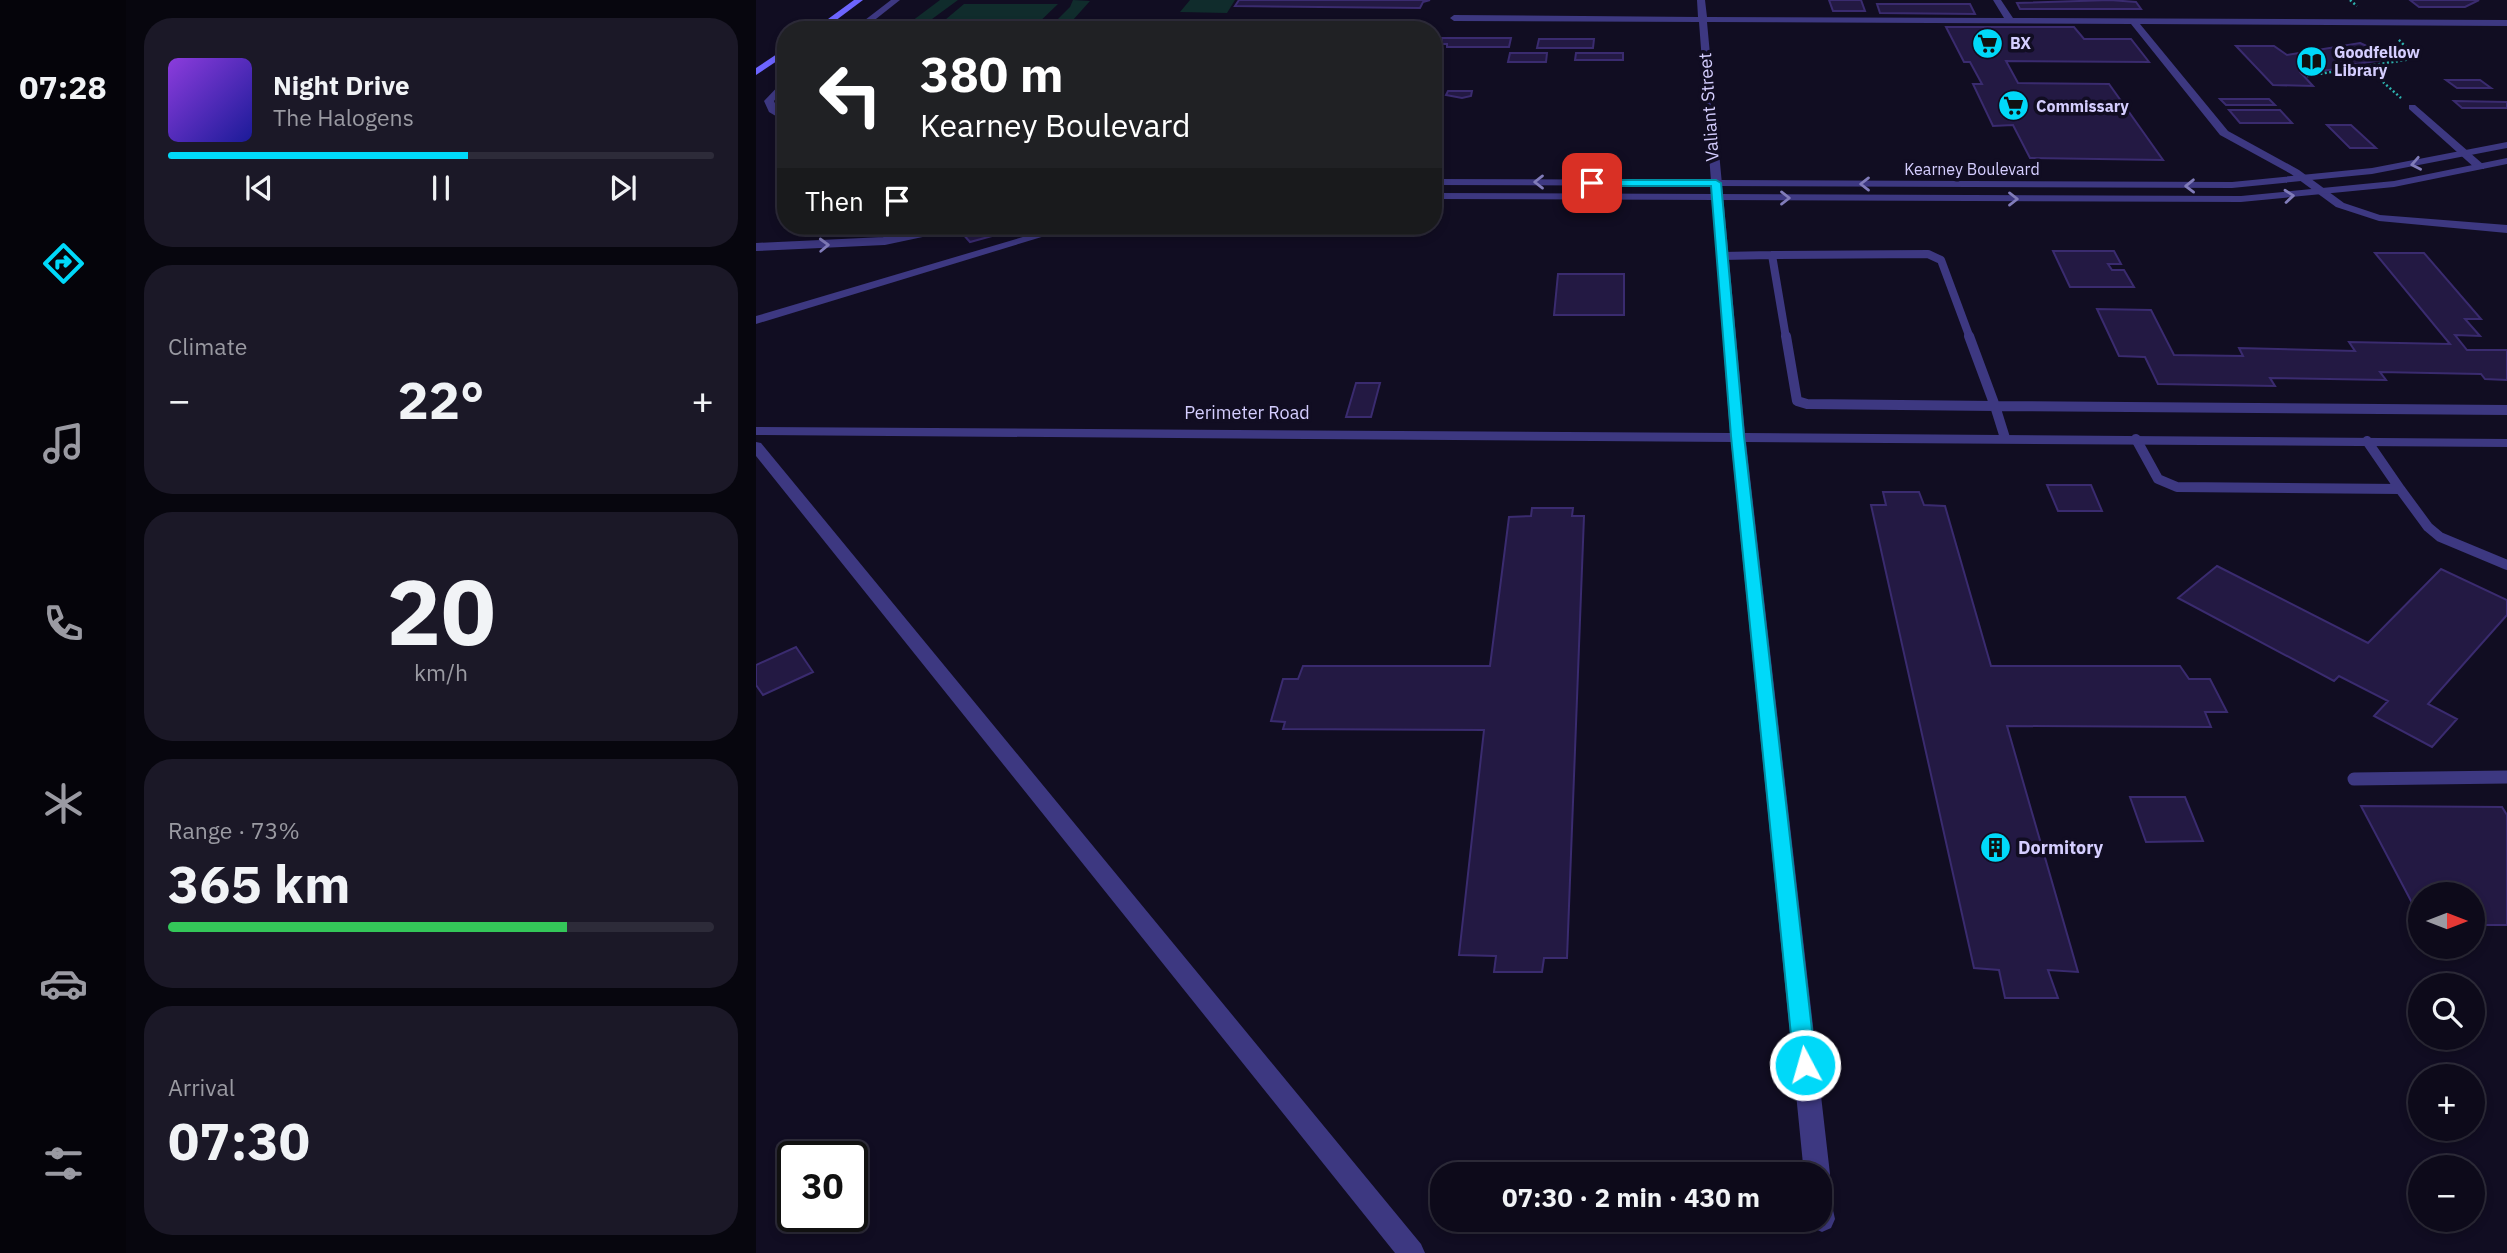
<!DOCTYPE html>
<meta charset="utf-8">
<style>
body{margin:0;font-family:"IBM Plex Sans",sans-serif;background:#1b1827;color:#f1f3f6;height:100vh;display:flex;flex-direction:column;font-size:26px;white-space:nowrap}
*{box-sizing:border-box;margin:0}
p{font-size:23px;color:#9a9aa2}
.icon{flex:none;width:38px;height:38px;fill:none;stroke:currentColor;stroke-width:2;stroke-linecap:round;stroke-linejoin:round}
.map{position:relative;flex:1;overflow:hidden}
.panel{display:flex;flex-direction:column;gap:18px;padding:18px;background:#07060e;width:630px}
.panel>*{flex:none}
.guide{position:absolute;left:21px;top:21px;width:665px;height:214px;border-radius:28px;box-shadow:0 4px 10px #0003,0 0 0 2px #2d2b39;background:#202124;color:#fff;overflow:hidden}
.needle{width:46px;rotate:90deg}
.controls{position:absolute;left:1652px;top:882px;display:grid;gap:14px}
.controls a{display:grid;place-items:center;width:77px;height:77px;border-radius:50%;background:#0d0a1a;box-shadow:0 4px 10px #0003,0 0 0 2px #2d2b39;font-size:35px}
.speed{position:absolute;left:21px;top:1141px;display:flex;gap:14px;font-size:35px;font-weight:700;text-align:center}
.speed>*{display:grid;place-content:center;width:91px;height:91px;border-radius:50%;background:#0d0a1a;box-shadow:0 4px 10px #0003,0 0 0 2px #2d2b39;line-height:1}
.speed .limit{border:4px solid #111;border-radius:10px;background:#fff;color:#111}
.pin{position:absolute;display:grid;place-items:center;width:60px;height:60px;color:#fff;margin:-30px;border-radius:14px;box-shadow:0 4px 10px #0006}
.me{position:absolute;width:77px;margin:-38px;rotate:354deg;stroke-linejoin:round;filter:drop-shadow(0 0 5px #0008)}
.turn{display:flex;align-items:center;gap:24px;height:147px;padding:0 28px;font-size:32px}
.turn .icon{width:91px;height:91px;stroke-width:2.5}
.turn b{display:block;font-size:49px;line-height:60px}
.then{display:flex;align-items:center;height:66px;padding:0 28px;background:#0003;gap:14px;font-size:26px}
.big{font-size:52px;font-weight:700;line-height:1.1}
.panel .tile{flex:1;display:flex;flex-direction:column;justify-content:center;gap:10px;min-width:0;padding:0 24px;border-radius:28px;background:#1b1827}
.panel .dial{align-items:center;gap:0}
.dial b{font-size:91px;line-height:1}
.song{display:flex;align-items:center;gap:21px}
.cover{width:84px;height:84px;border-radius:10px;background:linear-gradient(135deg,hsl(270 70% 55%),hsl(240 70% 35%))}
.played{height:7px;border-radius:4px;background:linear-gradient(90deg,#00d9f9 55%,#2d2b39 55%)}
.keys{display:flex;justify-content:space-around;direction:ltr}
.heat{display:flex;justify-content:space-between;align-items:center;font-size:38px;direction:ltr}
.charge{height:10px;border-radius:5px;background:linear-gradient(90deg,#34c759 73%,#2d2b39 0)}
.trip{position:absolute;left:674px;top:1162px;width:402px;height:70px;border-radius:28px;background:#0d0a1a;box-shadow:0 4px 10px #0003,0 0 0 2px #2d2b39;font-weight:700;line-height:70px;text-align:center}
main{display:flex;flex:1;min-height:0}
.tabs{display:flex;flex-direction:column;width:126px;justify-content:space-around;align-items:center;background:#05040a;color:#9a9aa2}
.tabs .icon{width:49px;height:49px}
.tabs .selected{color:#00d9f9}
.tabs b{font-size:32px;color:#f1f3f6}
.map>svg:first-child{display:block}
</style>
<main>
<nav class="tabs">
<b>07:28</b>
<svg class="icon selected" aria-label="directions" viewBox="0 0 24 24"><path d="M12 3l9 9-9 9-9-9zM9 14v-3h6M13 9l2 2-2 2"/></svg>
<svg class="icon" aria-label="music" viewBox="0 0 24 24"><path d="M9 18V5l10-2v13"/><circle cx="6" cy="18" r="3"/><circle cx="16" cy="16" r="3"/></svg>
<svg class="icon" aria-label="phone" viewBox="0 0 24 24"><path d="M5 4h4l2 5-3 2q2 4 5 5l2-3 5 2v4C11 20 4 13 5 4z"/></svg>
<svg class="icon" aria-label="climate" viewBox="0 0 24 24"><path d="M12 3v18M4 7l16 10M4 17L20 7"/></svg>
<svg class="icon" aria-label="car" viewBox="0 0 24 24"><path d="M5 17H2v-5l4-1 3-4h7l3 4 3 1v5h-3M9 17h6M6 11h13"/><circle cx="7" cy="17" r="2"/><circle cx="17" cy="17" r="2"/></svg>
<svg class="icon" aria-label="filters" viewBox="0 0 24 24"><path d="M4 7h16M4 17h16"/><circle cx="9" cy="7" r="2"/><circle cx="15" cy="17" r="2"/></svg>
</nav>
<section class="panel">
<div class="tile">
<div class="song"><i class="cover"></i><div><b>Night Drive</b><p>The Halogens</p></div></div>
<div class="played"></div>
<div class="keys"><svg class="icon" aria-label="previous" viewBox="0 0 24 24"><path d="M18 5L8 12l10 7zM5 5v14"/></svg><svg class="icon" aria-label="pause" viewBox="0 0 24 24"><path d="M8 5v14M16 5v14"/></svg><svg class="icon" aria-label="next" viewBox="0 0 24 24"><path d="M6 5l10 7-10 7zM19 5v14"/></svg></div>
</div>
<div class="tile"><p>Climate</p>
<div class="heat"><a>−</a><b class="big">22°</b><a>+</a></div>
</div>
<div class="tile dial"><b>20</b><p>km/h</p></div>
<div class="tile"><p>Range · 73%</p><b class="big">365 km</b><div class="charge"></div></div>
<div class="tile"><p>Arrival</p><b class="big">07:30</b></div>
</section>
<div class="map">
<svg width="1751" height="1253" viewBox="0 0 1751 1253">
<rect width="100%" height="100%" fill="#110d22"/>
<!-- green -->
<path fill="#102c2c" d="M184,0H202L161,30H144Z
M317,0L334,1L308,30H291L314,7Z
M434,0H479L471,13L424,12Z
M208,4H302L275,30H177Z
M415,20H488L481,30H406Z"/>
<!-- building -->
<path fill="#231943" stroke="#3a2b6f" stroke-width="2" d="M483,0H674L667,2L664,8L479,6Z
M1073,0H1105L1109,11H1077Z
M1354,0L1380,2L1385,9H1264L1261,3Z
M1654,0H1723L1709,7H1663Z
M1121,4H1214L1219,14L1124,13Z
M1190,27H1318L1328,39H1375L1393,62L1250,61L1262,83L1353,84L1407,160L1274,158L1257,125L1237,126L1217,84H1226L1214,62H1208Z
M686,38H755L753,47H691V44H685Z
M783,39H838L837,48H781Z
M1604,43L1638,58L1595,65L1600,67L1545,73L1557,86L1517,85L1480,46H1518L1531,55Z
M754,53H791L790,62H752Z
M820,53H867V60H819Z
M1690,80H1724L1735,88H1701Z
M692,91H716L715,96L706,98L690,95Z
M1464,99H1513L1519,105H1470Z
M1698,101L1751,102V108H1706Z
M1473,110H1524L1536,123H1484Z
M1571,125H1595L1620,148H1594Z
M234,226H240L247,233L214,242L206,233Z
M1297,251H1358L1365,264H1352L1356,270H1368L1378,287H1314Z
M1619,253H1668L1725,319H1709L1724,336L1699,335L1711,350H1751V380L1729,379L1725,374L1624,372L1630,380L1514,378L1519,386L1402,384L1389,357L1363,356L1341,309L1395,310L1418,355L1487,356L1483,348L1599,351L1593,342L1694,344Z
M802,274H868V315H798Z
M600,383H624L615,417H590Z
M1291,485H1335L1346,511H1302Z
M1127,492H1163L1168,505L1189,506L1235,666H1424L1433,679H1454L1471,712H1449L1455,727L1251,726L1322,972L1292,970L1302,998H1249L1243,970L1218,968L1115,505H1130Z
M776,508H817L816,516H828L811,958H788L786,972H738L740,956L703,955L728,730L527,729L529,722L515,721L527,679H542L547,666H734L753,517L775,516Z
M1461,566L1612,643L1685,569L1751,600V615L1672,704L1701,719L1676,747L1618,716L1632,701L1583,676L1578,681L1422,598Z
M40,647L57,672L7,695L0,685V665Z
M1374,797H1429L1447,841L1390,842Z
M1605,806L1746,807L1751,815V925H1717V894H1664V918Z"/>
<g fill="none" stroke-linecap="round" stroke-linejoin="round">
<!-- path -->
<path stroke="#2db4b0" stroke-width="2.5" stroke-dasharray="2 2.5" stroke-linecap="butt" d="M1594,0L1601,6
M1610,67L1645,98
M1551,76L1661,58L1642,39"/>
<!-- service-far2 -->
<path stroke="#3d3881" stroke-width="8" d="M0,247L128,241L199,226
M1016,255L1030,338
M1016,255L1172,254L1185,260L1214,338
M966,256L1016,255"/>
<!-- service-far1 -->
<path stroke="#3d3881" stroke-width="10" d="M1030,336L1041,401L1051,404L1239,406L1213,336
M1249,438L1239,406L1751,410
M1380,439L1402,479L1421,487L1644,489L1611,441
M1644,489L1672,527L1684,537L1751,565"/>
<!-- service -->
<path stroke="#3d3881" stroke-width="13" d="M1598,779L1751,777"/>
<!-- minor -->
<path fill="#3d3881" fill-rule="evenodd" d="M135,0H144L106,30H96Z
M941,0H949L951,17L1248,18L1237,0H1245L1257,18L1751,20V26L1384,24L1472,131L1543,170L1588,203L1624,215L1751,225V233L1623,221L1580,207L1535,174L1464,135L1375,24L951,22L989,433L1751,439V447L990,442L1074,1174L1070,1183L1064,1185V1174H1048L975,442L0,435V427L974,433L943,22L698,21L694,18L698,15L942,17Z
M30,78V87L18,101L21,108L30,114V122L13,112L8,101Z
M1653,105H1659L1728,165V169H1720L1653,109Z
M304,226H322L0,324V316Z
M0,442L5,443L665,1244L669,1253H639L0,456Z
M1064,1188L1073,1192L1079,1219L1075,1228L1066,1232L1057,1228L1053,1220H1064Z"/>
<!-- tertiary -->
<path fill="#3d3881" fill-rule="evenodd" d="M1751,142V148L1616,174L1476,188L677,185V179L1476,182L1616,168Z
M1751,158V164L1638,187L1485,202L677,199V193L1485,196L1638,181Z"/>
<!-- secondary -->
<path fill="#6d65ff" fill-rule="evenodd" d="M98,0H107L67,30H57Z
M30,48V55L0,75V68Z"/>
</g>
<!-- one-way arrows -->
<defs><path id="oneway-chevron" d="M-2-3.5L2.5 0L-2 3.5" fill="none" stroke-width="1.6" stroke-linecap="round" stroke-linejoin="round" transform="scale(1.75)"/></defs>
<g stroke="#817cba">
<use href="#oneway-chevron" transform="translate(1660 164) rotate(169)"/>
<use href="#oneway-chevron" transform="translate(783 182) rotate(-180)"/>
<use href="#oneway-chevron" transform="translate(1109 184) rotate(-180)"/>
<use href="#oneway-chevron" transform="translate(1434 186) rotate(179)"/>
<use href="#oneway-chevron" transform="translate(1533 196) rotate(-5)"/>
<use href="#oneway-chevron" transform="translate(1029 198)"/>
<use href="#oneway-chevron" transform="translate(1257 199)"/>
<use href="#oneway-chevron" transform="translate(68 245) rotate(-2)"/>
</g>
<!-- route -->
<path fill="#00d9f9" stroke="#008da2" stroke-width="2" d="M832,180H960L965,183L988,436L1060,1065L1057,1072L1049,1075L1042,1072L1038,1065L975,436L955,186H836Z"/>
<!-- icons -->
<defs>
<symbol id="supermarket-disc" viewBox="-11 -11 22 22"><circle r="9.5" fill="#00d9f9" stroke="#110d22"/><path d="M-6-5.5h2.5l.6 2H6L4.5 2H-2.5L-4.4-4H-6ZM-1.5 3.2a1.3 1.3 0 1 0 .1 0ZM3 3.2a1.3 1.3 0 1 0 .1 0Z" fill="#111"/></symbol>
<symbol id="library-disc" viewBox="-11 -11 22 22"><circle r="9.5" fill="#00d9f9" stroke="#110d22"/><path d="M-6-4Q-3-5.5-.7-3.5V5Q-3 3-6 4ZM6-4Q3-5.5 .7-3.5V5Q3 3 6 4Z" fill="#111"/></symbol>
<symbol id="building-disc" viewBox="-11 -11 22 22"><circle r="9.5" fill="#00d9f9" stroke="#110d22"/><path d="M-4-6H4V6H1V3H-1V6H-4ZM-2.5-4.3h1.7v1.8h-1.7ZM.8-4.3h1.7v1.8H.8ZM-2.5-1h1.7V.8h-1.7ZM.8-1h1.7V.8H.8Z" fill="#111"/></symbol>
</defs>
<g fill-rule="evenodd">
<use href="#supermarket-disc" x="1214" y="26" width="35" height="35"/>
<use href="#library-disc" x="1538" y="44" width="35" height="35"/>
<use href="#supermarket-disc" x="1240" y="88" width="35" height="35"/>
<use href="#building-disc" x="1222" y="830" width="35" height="35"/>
</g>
<g text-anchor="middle" stroke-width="7" stroke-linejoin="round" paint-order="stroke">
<!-- far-poi labels -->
<g font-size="16" font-weight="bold" fill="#d5ceff" stroke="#110d22" text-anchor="start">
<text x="1254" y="49">BX</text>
<text x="1578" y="58">Goodfellow<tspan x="1578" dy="18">Library</tspan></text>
<text x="1280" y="112">Commissary</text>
</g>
<!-- far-street labels -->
<g font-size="16" fill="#d5ceff" stroke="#110d22">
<text x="1216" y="175">Kearney Boulevard</text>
</g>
<!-- street labels -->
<g font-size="18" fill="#d5ceff" stroke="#110d22">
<text transform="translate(953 107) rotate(-94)" y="6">Valiant Street</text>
<text x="491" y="419">Perimeter Road</text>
</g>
<!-- poi labels -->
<g font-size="18" font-weight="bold" fill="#d5ceff" stroke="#110d22" text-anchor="start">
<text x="1262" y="854">Dormitory</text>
</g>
</g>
</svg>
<div class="controls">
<a><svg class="needle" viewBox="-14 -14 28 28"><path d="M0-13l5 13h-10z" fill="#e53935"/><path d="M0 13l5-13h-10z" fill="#9a9aa2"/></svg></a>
<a><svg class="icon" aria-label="search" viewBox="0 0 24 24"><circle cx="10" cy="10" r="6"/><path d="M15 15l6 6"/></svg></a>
<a>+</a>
<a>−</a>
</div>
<div class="speed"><div class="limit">30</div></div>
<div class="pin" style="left:836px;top:183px;background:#d93025"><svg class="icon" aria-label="arrive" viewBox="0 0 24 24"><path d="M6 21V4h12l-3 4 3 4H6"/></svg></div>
<svg class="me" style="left:1049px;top:1065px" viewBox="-20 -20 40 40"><circle r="17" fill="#00d9f9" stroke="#fff" stroke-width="3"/><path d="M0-11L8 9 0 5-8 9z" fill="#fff"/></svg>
<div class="trip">07:30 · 2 min · 430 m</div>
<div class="guide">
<div class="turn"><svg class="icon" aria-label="left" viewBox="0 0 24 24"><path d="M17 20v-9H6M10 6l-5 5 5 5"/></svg><div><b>380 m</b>Kearney Boulevard</div></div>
<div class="then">Then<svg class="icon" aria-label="arrive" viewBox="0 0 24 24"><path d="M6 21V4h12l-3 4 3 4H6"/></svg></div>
</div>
</div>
</main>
